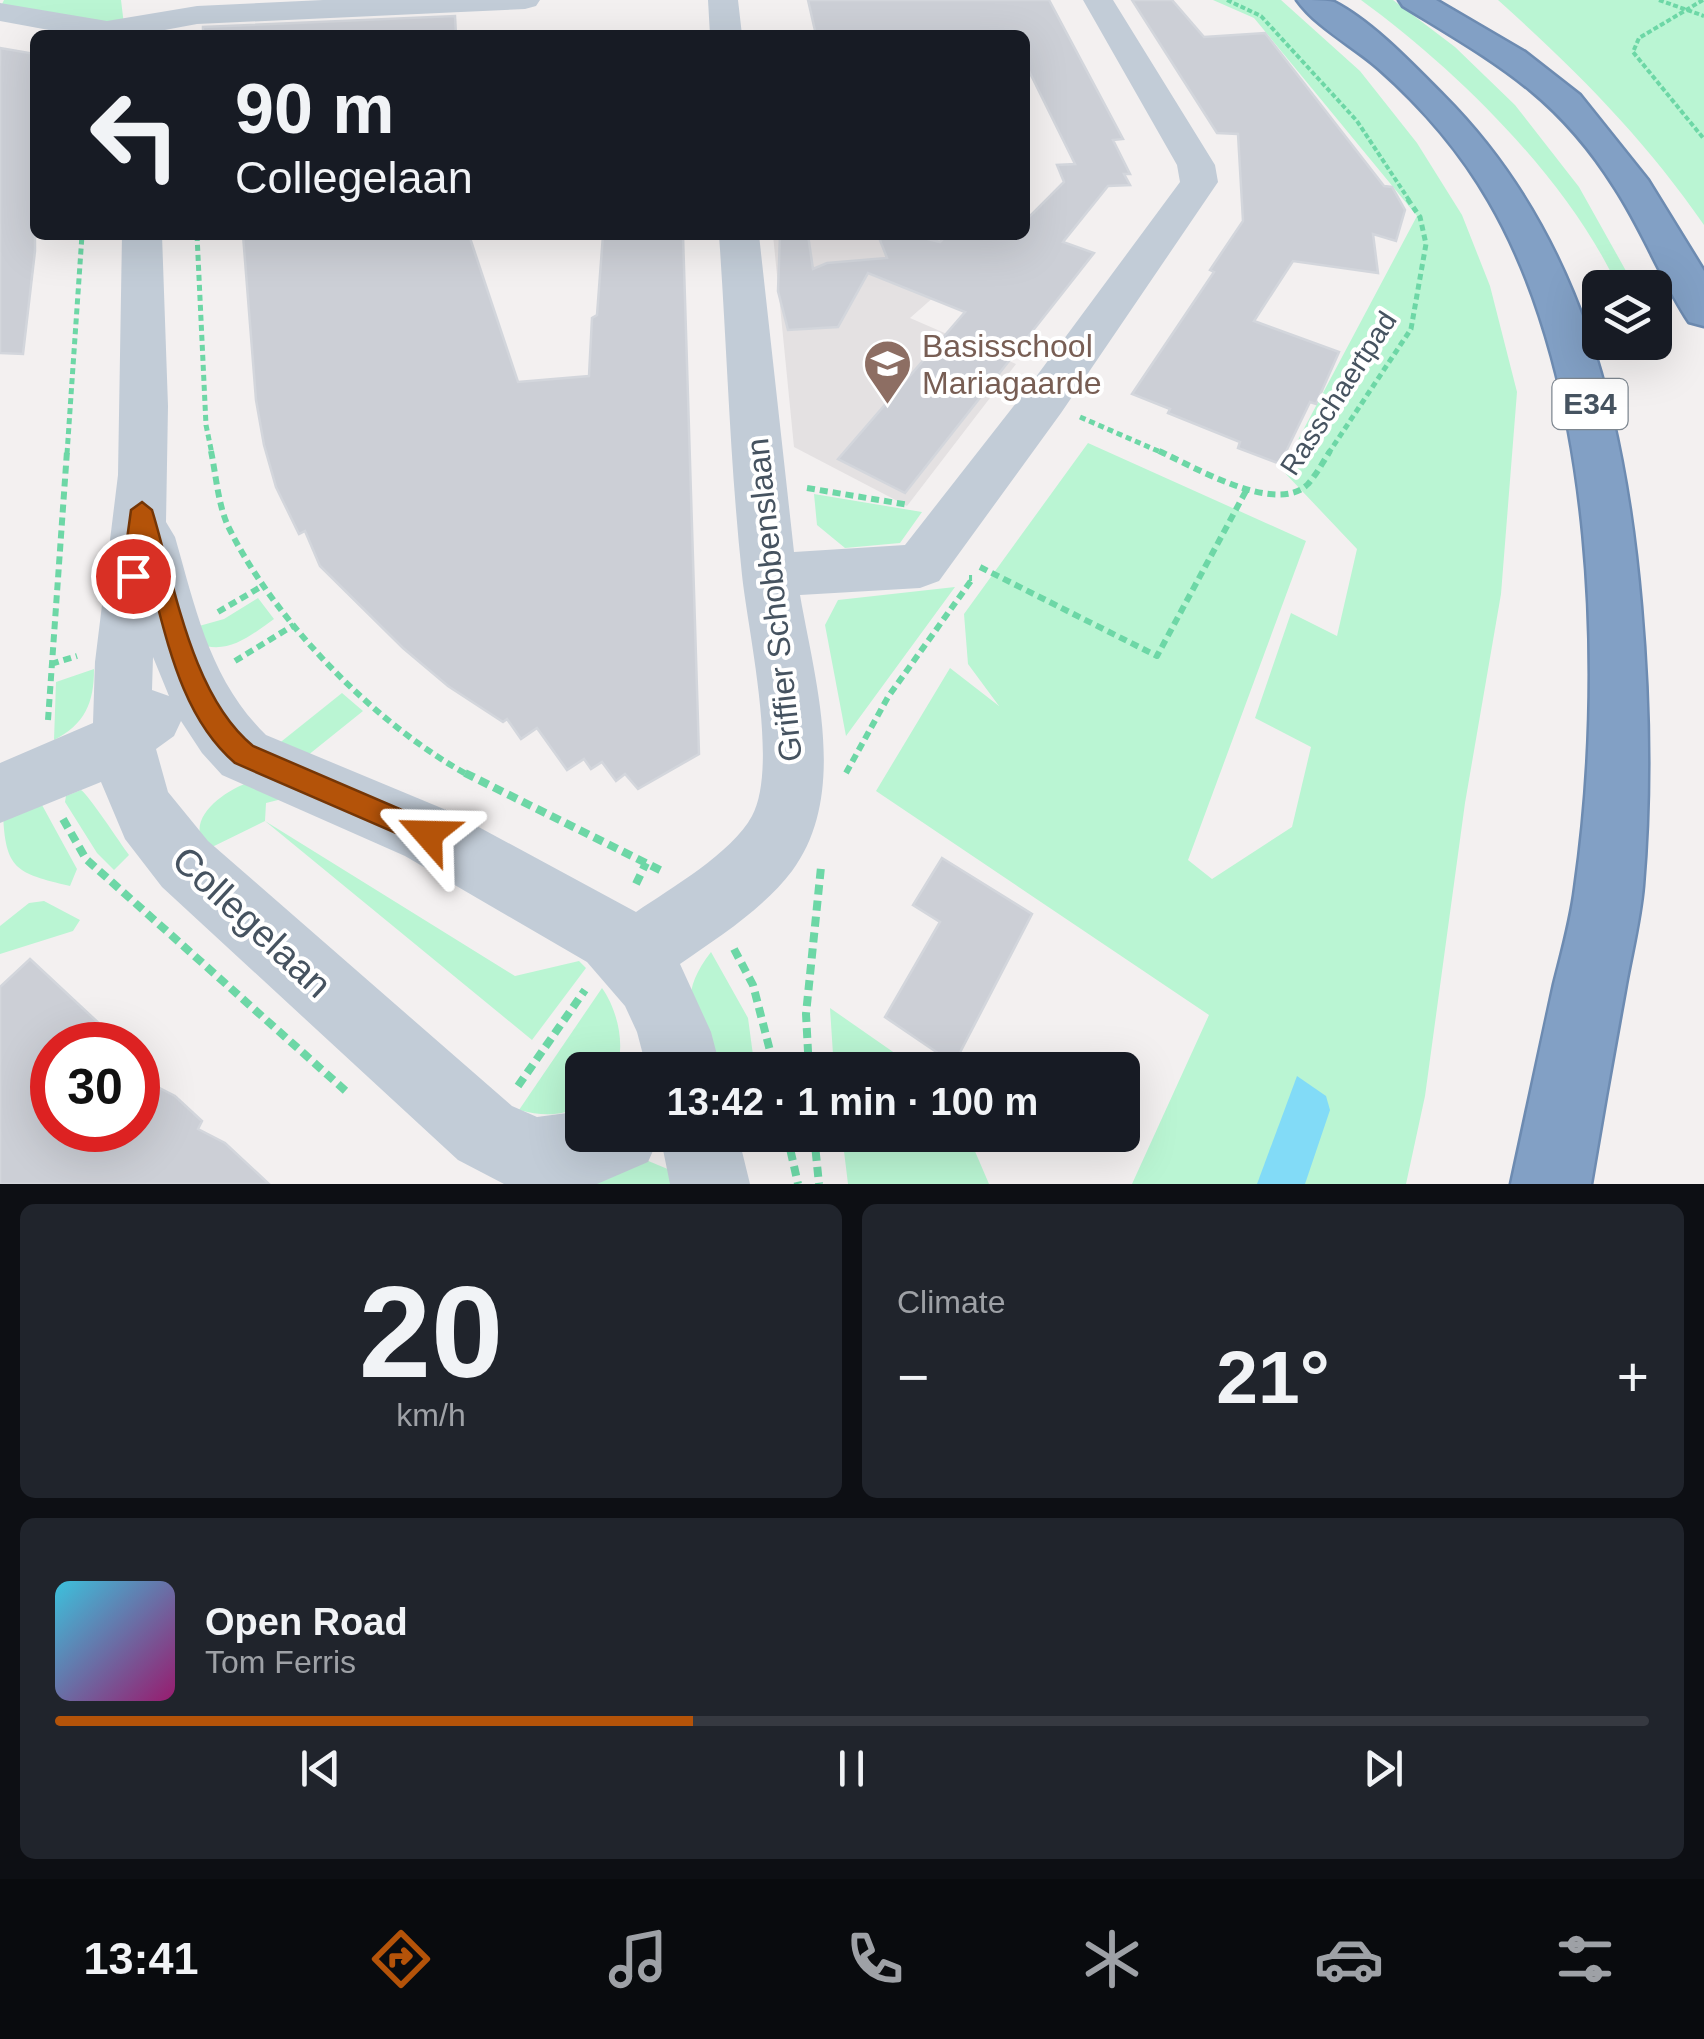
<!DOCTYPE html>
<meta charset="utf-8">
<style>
body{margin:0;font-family:Helvetica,sans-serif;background:#20242c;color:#f1f3f6;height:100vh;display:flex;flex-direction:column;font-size:38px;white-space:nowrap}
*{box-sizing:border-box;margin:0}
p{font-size:32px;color:#9ea1a6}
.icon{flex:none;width:55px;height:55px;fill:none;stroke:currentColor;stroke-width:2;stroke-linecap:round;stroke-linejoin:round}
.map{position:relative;height:1184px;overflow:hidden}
.side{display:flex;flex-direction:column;gap:20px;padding:20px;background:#0d0f14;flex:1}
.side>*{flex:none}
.top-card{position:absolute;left:30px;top:30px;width:1000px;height:210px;border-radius:15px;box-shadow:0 10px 40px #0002;background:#171b24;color:#f1f3f6;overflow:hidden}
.fabs{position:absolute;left:1582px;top:270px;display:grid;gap:20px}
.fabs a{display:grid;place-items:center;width:90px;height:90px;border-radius:15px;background:#171b24;box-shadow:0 10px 40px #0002;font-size:50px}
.speed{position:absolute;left:30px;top:1022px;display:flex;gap:20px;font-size:50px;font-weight:700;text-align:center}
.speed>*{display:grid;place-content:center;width:130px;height:130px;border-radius:50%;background:#171b24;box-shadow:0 10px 40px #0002;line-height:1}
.speed .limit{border:15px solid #d22;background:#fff;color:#111}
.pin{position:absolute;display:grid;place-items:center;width:85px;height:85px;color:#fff;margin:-42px;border:5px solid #fff;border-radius:50%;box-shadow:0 2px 10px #0007}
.me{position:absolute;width:110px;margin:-55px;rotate:295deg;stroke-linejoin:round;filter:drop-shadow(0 0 8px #0008)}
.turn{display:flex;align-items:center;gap:35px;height:210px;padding:0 40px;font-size:45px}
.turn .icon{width:130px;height:130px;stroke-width:2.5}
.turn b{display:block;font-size:70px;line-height:85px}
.big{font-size:75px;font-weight:800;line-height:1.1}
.side .tile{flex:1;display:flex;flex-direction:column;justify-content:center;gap:15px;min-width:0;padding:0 35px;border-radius:15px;background:#20242c}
.side .dial{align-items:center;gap:0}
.dial b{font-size:130px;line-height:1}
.song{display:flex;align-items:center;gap:30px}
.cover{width:120px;height:120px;border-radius:15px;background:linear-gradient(135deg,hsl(190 70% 55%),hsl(320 70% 35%))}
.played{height:10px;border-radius:5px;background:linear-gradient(90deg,#b45309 40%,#363941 40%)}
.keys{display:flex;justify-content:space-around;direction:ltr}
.heat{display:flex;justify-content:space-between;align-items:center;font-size:55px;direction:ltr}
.side .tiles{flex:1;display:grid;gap:20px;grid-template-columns:1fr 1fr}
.tile:last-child{grid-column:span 2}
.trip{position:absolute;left:565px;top:1052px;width:575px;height:100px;border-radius:15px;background:#171b24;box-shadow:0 10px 40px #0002;font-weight:800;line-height:100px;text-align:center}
.tabs{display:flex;height:160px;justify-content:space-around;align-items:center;background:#090b0e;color:#9ea1a6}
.tabs .icon{width:70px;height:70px}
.tabs .active{color:#b45309}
.tabs b{font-size:45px;color:#f1f3f6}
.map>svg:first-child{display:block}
</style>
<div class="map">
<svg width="1704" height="1184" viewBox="0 0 1704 1184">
<rect width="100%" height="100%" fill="#f3f0f0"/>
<!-- education -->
<path fill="#e4e1e2" d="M773,235H1004L910,318L1016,364L907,506L794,447Z"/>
<!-- green -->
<path fill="#baf5d3" d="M4,0H121L124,25L0,8Z
M1213,0H1281L1360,71L1417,143L1462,215L1490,286L1517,392L1501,594L1465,803L1425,1096L1406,1184H1132L1209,1015L876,791L950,668L999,706L968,664L964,614L1088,443L1306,541L1188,860L1212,879L1292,827L1311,747L1255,718L1291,613L1337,636L1357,549L1285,473L1299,438L1417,216L1254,18Z
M1361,0H1393L1455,47L1515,105L1579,187L1635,287H1618C1568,179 1457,70 1361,0Z
M1498,0H1704V225C1644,138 1577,71 1498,0Z
M814,494L922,512L900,543L845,548L817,525Z
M955,587L846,736L825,625L838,600Z
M258,598L274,619C250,636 227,656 197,643L192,628L224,619Z
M94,669C94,703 85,724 54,740L56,682Z
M342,693L363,711L302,760L272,749Z
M250,782L298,795L266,803L265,821L515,976L579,961L586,968L532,1040L265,821L208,849C181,820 225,790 250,782Z
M81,790C88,794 120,843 129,855L114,870L97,853L65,802L66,796Z
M42,805L77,869L70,886C16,873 5,870 3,812Z
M44,901L80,920L73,931L0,954V926L29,903Z
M711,952L748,1018L755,1070H712C695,1019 674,1000 711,952Z
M602,988C617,1009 626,1045 616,1070H582V1105C561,1117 542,1116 519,1110Z
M830,1008L919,1070H834Z
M842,1135H968L989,1184H848Z
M646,1160L670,1170L679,1184H571Z"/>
<!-- water -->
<path fill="#82dbf7" d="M1297,1076L1326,1096L1330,1110L1305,1184H1257Z"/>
<!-- building -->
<path fill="#cccfd6" stroke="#d3d6dc" stroke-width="2.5" d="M808,0H1049L1123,139L1113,140L1130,174H1124L1130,185L1108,186L1063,242L1094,253L905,493L838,459L965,312L868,273L838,327L788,330L778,291L780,235H808L813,269L827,263L887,258L878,235H912L940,242L947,235H1025V221L1064,182L1057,165L1075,164L1025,63V35H816Z
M1132,0H1172L1204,37L1265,33L1384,186L1392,187L1405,210L1396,241L1373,234L1378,273L1293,261L1254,321L1339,352L1316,404L1310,402L1280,464L1238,448L1240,442L1168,413L1170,409L1132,394L1214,272L1210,270L1243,221L1238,134L1217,133Z
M455,16L456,35H203V27Z
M0,48L35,54V251L23,354L0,353Z
M243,235H469L518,382L589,376L592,318L597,315L603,235H683L699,754L638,789L625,774L616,781L602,762L591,769L584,759L567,770L537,728L521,739L507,719L503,722L448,686L403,648L320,566L305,531L299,534L276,487L264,445L256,400Z
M942,858L1032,914L954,1064L885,1017L940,922L913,905Z
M30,959L104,1028L88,1045H52V1130H138V1077L175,1096L202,1121L198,1129L225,1143L269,1184H0V987Z"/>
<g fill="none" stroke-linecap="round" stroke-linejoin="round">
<defs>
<path id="highway" d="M1297,0C1308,0 1324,0 1334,2C1373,22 1413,65 1443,95C1581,233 1625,418 1641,606C1649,698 1651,793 1643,886C1640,921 1631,955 1625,990C1613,1055 1602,1119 1591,1184H1511C1526,1117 1539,1051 1554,984C1562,952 1571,921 1575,888C1605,681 1596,384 1489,201C1461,152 1420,105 1378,68C1353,46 1316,27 1297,0Z
M1399,0H1436L1525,52L1580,95L1648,180L1704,271V326L1689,322C1661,279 1643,231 1615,188C1556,94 1494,62 1403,6Z"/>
</defs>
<!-- highway casing -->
<use href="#highway" stroke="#6d8bb1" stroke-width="5"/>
<!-- path-far3 -->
<path stroke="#6dd7a6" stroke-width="4" stroke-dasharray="5 2.5" stroke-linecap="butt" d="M1227,0L1261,16L1357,121L1409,200
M1659,0L1704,16
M1703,0L1639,38L1633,52L1704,139"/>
<!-- path-far2 -->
<path stroke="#6dd7a6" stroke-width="5" stroke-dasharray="6 4" stroke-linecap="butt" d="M197,235L206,425L212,454
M1080,417L1165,454
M67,454L82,235
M1328,454L1411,329L1426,244L1420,217L1407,198"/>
<!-- path-far1 -->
<path stroke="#6dd7a6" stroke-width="6" stroke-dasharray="8 5" stroke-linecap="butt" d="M211,451C216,475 218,504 228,526C274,621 377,726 470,776
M1159,451C1193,466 1276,516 1308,484C1316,475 1323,462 1330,451
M807,488L909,505
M980,567L1157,656L1247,489
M218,612L264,585
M235,661L294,625
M51,664L77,656
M48,720L67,451
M846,773L888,697L973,578H969"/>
<!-- path -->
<path stroke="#6dd7a6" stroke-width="8" stroke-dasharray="10 6" stroke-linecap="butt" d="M465,773L662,871
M63,819L86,859L348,1093
M636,884L646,863
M734,949L753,985L775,1070
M809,1070L806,1014L821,867
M518,1086L585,990
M787,1135L798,1184
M814,1135L819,1184"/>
<!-- minor -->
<path fill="#c2ccd7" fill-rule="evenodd" d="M323,0H540L536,6L525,9L197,24L138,35H76L0,21V3L107,21L197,6Z
M708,0H738L742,35H710Z
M1083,0H1113L1215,165L1218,182L1061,413L939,581L920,588L800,595C815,681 849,794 792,871C763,909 719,937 680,964L711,1032L721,1070H647L637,1032L625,1006L587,962L405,856L222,775L202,753L181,721L174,736L156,749L168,792L208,841L512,1106L537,1117L582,1111V1135H660L648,1162L597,1184H504L458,1160L162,887L125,839L101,782L0,823V763L93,723L95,662L118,475L122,235H162L168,406L166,522L175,537C196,610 210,680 266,735L451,812L636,912C671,888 732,853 752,816C779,766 748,632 742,575C730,463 727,348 719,235H759L794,552L905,545L1027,389L1180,182L1177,165ZM153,657L169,696L152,690Z
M660,1135H738L750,1184H670Z"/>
<!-- highway -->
<use href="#highway" fill="#82a0c5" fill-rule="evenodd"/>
</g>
<!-- route -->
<path fill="#b45309" stroke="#753606" stroke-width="2.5" d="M142,502L152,510C175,585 191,695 253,746L437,825L441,834L437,843L428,847L235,763C178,714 166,632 146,563L141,582L133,585L122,576L131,510Z"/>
<!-- icons -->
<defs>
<symbol id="school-pin" viewBox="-11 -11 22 30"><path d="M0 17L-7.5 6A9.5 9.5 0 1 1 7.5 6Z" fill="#8d6e63" stroke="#fff"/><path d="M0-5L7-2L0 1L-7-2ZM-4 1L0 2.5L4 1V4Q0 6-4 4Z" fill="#fff"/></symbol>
</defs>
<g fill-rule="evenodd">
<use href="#school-pin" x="860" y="336" width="55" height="75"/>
</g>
<g text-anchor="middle" stroke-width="8" stroke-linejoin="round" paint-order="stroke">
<!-- far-street labels -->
<g font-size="28" fill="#465360" stroke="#fff">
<text transform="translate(1338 393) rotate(-57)" y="10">Rasschaertpad</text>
</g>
<!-- shield labels -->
<rect fill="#fff" stroke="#7e8790" stroke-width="2.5" x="1552.5" y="379" width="75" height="50" rx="8"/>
<g font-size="30" font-weight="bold" fill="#465360">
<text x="1590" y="414">E34</text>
</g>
<!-- education labels -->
<g font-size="32" fill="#785e54" stroke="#fff" text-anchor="start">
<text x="922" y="357">Basisschool<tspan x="922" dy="37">Mariagaarde</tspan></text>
</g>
<!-- street labels -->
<g font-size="32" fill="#465360" stroke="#fff">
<text transform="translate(774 600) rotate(-96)" y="11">Griffier Schobbenslaan</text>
</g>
<!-- near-street labels -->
<g font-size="38" fill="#465360" stroke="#fff">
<text transform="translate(252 922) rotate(43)" y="13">Collegelaan</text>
</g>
</g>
</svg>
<div class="fabs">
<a><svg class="icon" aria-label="layers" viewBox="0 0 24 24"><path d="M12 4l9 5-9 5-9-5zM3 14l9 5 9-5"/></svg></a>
</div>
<div class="speed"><div class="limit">30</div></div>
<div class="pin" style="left:133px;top:576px;background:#d93025"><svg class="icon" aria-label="arrive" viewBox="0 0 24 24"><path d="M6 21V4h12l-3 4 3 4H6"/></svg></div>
<svg class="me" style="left:428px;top:834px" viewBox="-20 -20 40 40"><path d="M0-17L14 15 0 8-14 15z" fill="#b45309" stroke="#fff" stroke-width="4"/></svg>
<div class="trip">13:42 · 1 min · 100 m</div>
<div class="top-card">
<div class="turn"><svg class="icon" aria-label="left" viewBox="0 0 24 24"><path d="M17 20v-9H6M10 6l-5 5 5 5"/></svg><div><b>90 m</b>Collegelaan</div></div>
</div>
</div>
<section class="side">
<div class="tiles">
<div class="tile dial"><b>20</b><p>km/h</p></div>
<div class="tile"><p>Climate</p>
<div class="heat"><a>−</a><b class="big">21°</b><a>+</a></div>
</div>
<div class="tile">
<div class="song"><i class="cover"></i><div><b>Open Road</b><p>Tom Ferris</p></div></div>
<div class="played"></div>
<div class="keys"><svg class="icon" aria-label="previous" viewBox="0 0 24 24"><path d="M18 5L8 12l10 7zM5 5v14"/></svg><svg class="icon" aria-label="pause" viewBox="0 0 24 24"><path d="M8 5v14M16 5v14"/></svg><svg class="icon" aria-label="next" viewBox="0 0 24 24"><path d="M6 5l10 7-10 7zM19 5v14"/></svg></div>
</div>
</div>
</section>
<nav class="tabs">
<b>13:41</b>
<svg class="icon active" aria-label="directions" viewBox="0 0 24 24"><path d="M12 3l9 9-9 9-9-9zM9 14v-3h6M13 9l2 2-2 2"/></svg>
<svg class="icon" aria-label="music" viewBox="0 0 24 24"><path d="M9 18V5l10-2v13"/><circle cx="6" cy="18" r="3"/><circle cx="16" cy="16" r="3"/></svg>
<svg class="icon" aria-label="phone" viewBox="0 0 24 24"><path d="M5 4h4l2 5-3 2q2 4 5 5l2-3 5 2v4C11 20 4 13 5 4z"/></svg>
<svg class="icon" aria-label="climate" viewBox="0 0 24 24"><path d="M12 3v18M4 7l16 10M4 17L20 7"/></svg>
<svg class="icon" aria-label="car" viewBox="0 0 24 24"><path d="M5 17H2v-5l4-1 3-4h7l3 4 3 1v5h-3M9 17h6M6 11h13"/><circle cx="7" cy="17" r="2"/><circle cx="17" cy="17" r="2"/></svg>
<svg class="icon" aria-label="filters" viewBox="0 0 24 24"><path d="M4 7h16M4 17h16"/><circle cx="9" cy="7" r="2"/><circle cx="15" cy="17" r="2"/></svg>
</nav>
